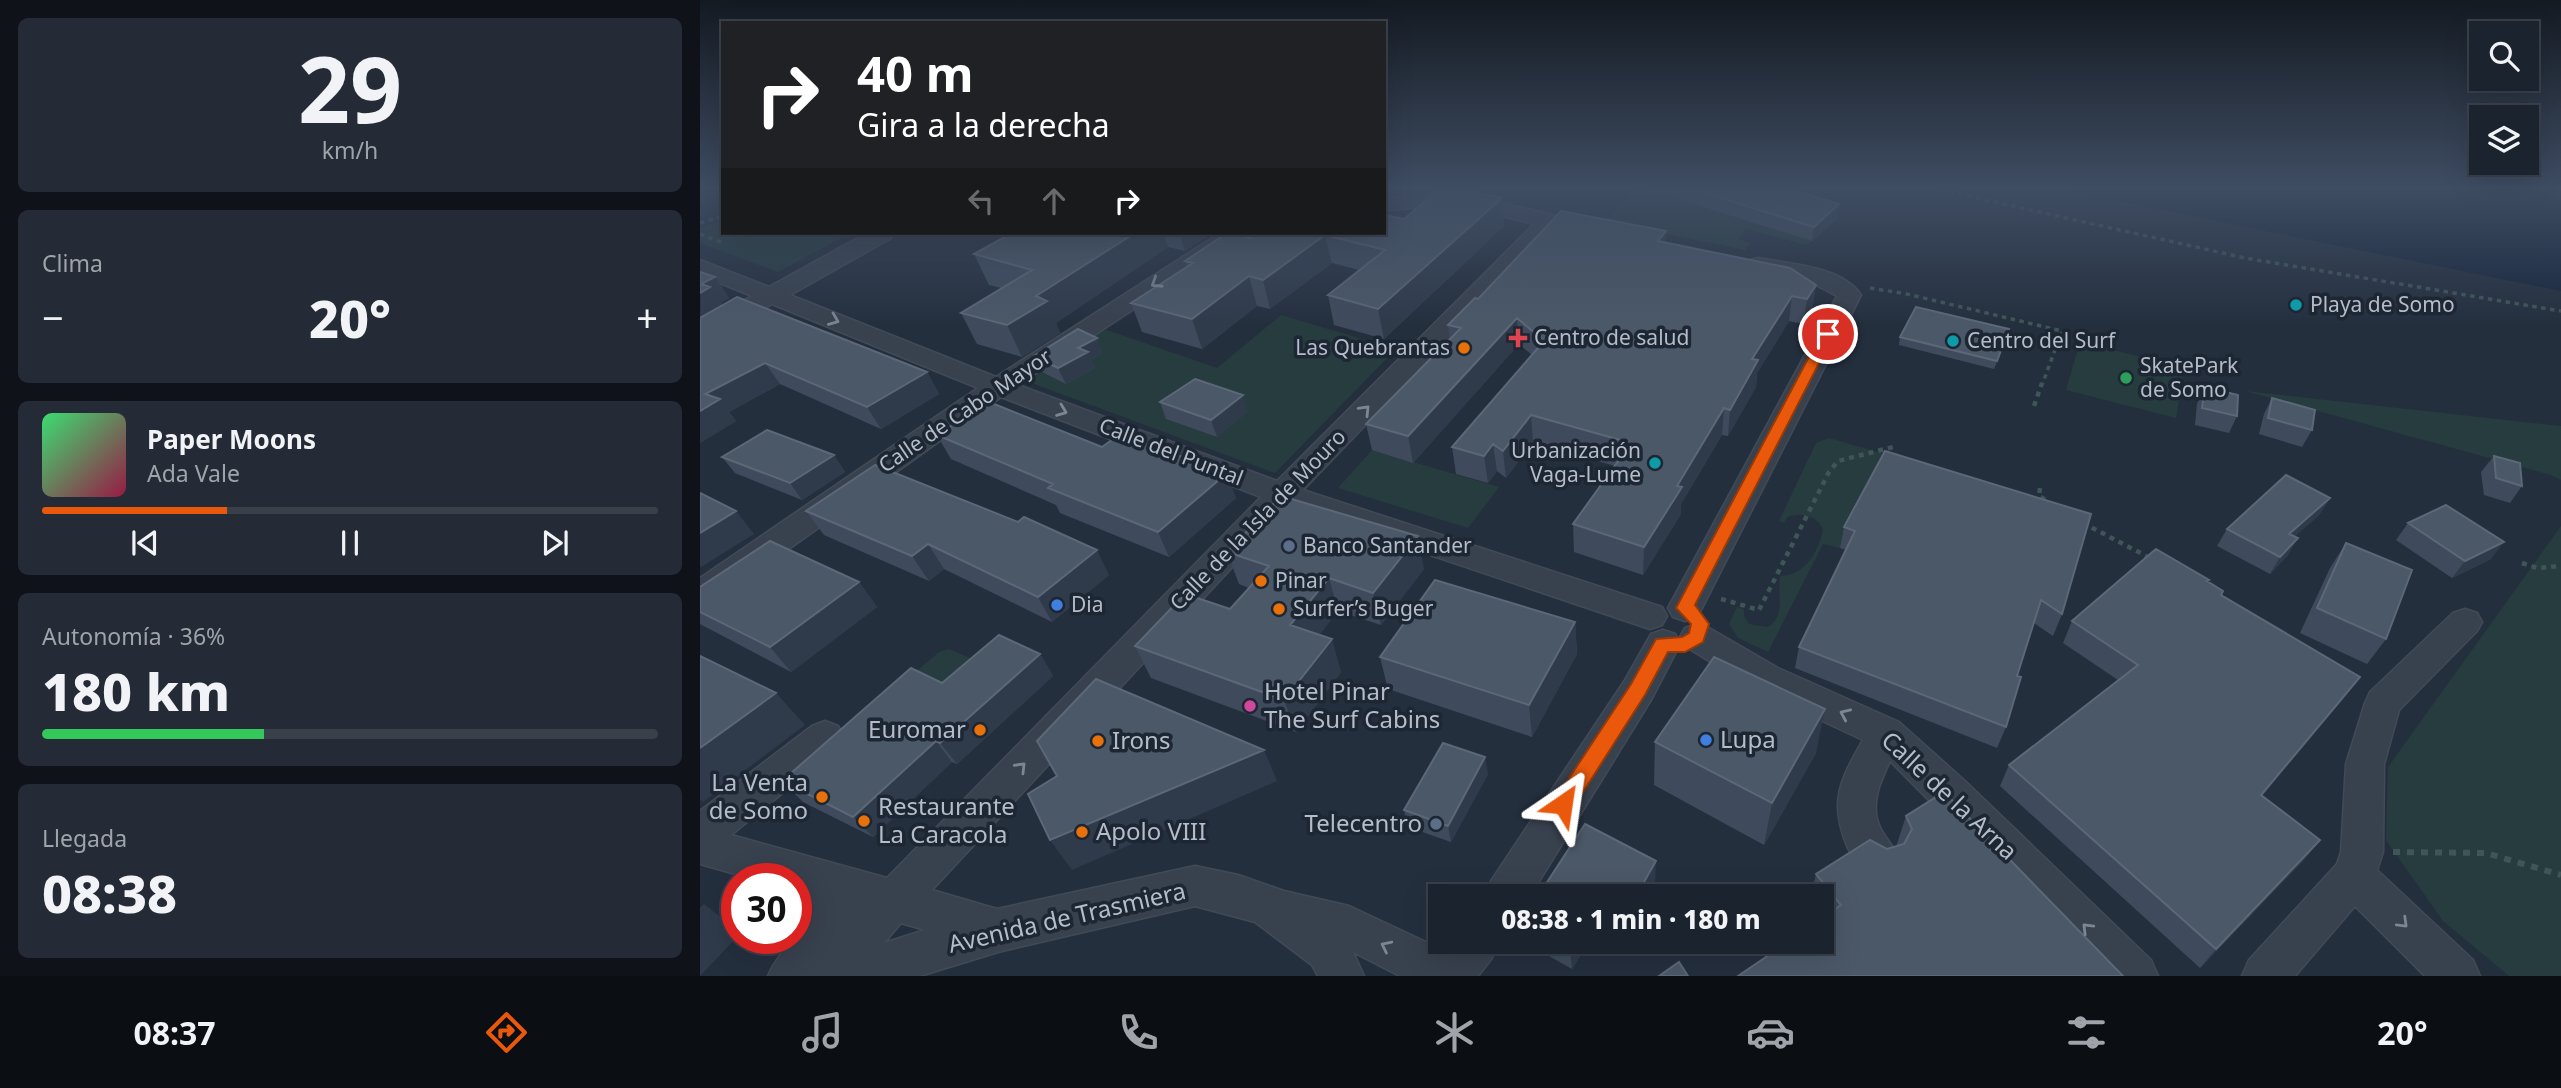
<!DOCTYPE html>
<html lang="es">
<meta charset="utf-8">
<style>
body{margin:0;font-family:"Noto Sans",sans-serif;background:#242b36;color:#f1f3f6;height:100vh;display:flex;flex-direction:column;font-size:26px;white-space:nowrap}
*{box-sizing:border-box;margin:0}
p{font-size:23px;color:#a0a4aa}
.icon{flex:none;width:38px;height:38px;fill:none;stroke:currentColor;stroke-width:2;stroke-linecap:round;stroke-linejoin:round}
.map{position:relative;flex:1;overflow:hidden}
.side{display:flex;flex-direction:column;gap:18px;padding:18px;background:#0f1319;width:700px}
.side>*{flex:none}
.guide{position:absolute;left:21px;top:21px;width:665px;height:214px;border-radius:0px;box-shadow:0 7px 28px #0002,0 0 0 2px #39404a;background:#202124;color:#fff;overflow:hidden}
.buttons{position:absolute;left:1769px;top:21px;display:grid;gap:14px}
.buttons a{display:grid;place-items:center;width:70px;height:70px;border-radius:0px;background:#1b232e;box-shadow:0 7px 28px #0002,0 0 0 2px #39404a;font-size:35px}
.speed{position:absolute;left:21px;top:863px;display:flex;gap:14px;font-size:35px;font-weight:700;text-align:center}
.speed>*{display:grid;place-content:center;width:91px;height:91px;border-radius:50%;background:#1b232e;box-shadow:0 7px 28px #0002,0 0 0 2px #39404a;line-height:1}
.speed .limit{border:10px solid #d22;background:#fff;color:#111}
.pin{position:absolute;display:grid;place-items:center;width:60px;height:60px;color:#fff;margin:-30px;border:4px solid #fff;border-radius:50%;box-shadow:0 2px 7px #0007}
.me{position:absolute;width:77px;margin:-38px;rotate:32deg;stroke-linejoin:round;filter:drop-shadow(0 0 5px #0008)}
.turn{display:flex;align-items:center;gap:24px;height:147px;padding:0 21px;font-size:32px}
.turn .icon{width:91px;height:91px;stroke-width:2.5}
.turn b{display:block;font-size:49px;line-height:60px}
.lanes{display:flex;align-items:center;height:66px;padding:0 21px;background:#0003;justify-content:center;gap:35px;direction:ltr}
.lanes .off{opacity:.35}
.big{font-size:52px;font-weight:800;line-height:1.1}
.side .tile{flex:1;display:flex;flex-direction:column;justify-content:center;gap:10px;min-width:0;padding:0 24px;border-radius:10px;background:#242b36}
.side .dial{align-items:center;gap:0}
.dial b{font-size:91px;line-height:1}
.song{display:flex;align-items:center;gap:21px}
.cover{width:84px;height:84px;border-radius:10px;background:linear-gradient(135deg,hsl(140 70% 55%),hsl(340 70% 35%))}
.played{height:7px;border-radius:4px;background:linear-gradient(90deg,#ea580c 30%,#39404a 30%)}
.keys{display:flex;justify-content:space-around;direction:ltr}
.heat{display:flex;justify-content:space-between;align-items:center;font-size:38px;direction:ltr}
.charge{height:10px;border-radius:5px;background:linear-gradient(90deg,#34c759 36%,#39404a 0)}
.trip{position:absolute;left:728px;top:884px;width:406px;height:70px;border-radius:0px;background:#1b232e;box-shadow:0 7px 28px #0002,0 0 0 2px #39404a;font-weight:800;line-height:70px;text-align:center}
.tab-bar{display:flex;height:112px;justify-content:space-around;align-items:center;background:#0b0e12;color:#a0a4aa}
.tab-bar .icon{width:49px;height:49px}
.tab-bar .selected{color:#ea580c}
.tab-bar b{font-size:32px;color:#f1f3f6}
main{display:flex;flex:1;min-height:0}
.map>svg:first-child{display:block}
</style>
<main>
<section class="side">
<div class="tile dial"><b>29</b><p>km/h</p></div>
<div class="tile"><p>Clima</p>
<div class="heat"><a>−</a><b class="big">20°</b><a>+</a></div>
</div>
<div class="tile">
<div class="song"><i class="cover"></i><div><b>Paper Moons</b><p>Ada Vale</p></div></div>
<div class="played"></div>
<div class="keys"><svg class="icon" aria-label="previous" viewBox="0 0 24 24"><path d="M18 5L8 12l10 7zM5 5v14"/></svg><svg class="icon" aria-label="pause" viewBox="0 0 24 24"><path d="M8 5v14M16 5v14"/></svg><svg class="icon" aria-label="next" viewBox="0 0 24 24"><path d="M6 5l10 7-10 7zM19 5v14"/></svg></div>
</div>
<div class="tile"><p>Autonomía · 36%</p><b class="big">180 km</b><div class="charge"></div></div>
<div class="tile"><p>Llegada</p><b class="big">08:38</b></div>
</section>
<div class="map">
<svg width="1861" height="976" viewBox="0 0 1861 976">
<rect width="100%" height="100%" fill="#242f3e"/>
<!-- green -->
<path fill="#263c3f" d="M935,188H941L1112,241L1106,245L1046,229L1038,239L1050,243L1045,250L906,222Z
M23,221V233H150L78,272L0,243V228Z
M581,315L696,349L575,473L326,381L404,329L517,368Z
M1380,342L1484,367L1476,418L1366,390Z
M1545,391L1861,426V480L1851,475Z
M1129,438L1237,469L1180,473L1140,548L1123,544L1068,652L1038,638L1029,624L1037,607L1044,609V616L1049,624L1068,627C1086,616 1077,594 1080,576C1104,576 1118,553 1123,530C1117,515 1102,512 1087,517L1084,523L1079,521L1116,443Z
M672,450L799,487L768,528L638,488Z
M1861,526V976H1809L1743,921L1686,840L1688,767Z
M249,649L297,670L164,716L239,652Z"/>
<!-- water -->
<path fill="#17263c" d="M1354,188H1861V291Z"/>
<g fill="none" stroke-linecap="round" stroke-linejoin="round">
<defs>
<path id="minor" d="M758,193L870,219L873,224L870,229L854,228L603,490L962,607L967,616L962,625L950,629L938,625L588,507L232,890L297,909L495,866L538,875L584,891L649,906L743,950L749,942H798L792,958L778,976H700L653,952L664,976H618L612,965L555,922L495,906L298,952L220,976H68C82,943 108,938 113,897L96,892V878H49L0,864V811L112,726L125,721L138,726L144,737L138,748L31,835L187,878L561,497L301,397L12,604L0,607V578L278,388L72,304L9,340L0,342V325L52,296L0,275V260L69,287L167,233H194L191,238L90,295L296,377L520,233H545L542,238L318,385L577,481L834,224L758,205L684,210V198ZM201,923L225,930L184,943Z
M1058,258C1090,264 1141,266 1161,295L1002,608L997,617L985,621L973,617L968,608L1137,296L1112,283L1050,270L1047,265L1050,260Z
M1765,609L1777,613L1782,622L1777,631L1699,710L1684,764L1683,852L1677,870L1773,960L1780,976H1725L1655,906L1595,976H1542L1549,960L1637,864L1641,852L1646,764L1665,703L1670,692L1753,613Z
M997,624L1009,628L1078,668L1199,722L1266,782L1451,960L1458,976H1403L1190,761C1181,780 1170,803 1179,825C1183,836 1194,846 1199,858L1193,872L1178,877C1163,871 1155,863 1148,848C1128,803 1140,780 1163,740L1052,688L985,646L980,637L985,628Z
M963,630L975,634L980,644L951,700L830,896H785L791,881L925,680L951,634Z"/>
</defs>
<!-- minor casing -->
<use href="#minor" stroke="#414a57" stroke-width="3"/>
<!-- path-far2 -->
<path stroke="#3f5557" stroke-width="3.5" stroke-dasharray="4.5 4.5" stroke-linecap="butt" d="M1232,188L1545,258L1861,311
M0,223L23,216
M0,234L23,243
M1170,288L1207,294L1362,331L1342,385"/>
<!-- path-far1 -->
<path stroke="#3f5557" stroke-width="4.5" stroke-dasharray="5 5" stroke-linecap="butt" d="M1334,406L1342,383
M1340,488L1339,496L1349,502
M1383,523L1450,558
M1822,563L1837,568L1861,566
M1021,599L1059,610L1129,472L1138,461L1197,446"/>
<!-- path -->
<path stroke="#3f5557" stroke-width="6" stroke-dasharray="7 7" stroke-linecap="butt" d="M1693,852L1786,853L1861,875"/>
<!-- minor -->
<use href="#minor" fill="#38414e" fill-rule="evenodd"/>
</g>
<!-- wall -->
<path fill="#3f4b5c" d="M941,188H1085L1137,219L1112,241Z
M704,219L804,226L684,339L634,325L628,295L659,270L632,263L570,309L557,306L502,349L442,332L431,303L487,267L485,261L551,238Z
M312,233H512L485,251L468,247L356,323L360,333L322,357L277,344L261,313L301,288L289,285L274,254Z
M966,243L1116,285L1112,311L1103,324L1089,321L1057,373L1056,387L1028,436L1022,435L981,504V514L943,575L874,552L873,524L915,466L833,442L806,478L797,471L788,483L756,474L752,447L832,355L819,344L713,463L672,450L666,424L750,339L748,325L778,299Z
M15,277L29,298L21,302L23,306L227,372L239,394L181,429L80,384L29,412L36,421L0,443Z
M1200,337H1307L1294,369L1199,345Z
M403,353L391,360L395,368L366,384L342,372L334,356Z
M1505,387L1537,416L1529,433L1495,425L1497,404Z
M1572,398L1612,430L1602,447L1559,434L1564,414Z
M460,402L548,411L517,437L466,419Z
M237,435L402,447L536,498L469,557L360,513L356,505L251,459Z
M1185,451L1362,614L1353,636L1334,623L1317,676L1306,727L1297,748L1095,668L1099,647L1146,550L1140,548L1144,527Z
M134,455L145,472L102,500L35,473L22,457Z
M1794,456L1822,486L1810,503L1784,495L1781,472Z
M1630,498L1619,515L1595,536L1588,555L1570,574L1517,546L1527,529Z
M106,511L409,575L352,622L244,569L229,581L124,535Z
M1708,523L1791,559L1752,578L1696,540Z
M1646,543L1686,639L1667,664L1600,633L1630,568Z
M527,552L724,569L681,625L638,611L619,635L641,672L596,732L451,678L435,646L530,609L549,588L539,584Z
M1509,580L1508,582L1521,595L1643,699L1562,796L1620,840L1603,861L1500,968L1300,786L1309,765L1418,680L1363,643L1372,621Z
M159,582L177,607L91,672L0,624V587Z
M875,622L877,654L832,737L688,689L680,657Z
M340,654L353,676L257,764L252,762L173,837L103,802L82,781L242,683Z
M955,742L1116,753L1064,845L954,785Z
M788,774L751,842L708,827L704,810Z
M1206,816L1423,976L1122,942V896H1111L1116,874L1196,847Z
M955,884L948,896H838Z
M826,942H889L872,969L826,943Z"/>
<!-- shaded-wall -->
<path fill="#2f3b4b" d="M684,188H706L684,191Z
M802,198L804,226L684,339L678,309Z
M1139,204L1137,219L1112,241L1114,227Z
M966,231V255L958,241Z
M435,233H463L468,247L356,323L360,333L322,357L307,325L336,296Z
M479,233H512L485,251Z
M625,235L632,263L570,309L563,280Z
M549,276L557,306L502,349L492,319Z
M15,277L29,298L21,302L25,308L0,322L1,284Z
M1116,285L1112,311L1103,324L1107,299Z
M1092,296L1089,321L1057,373L1056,387L1028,436L1030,410L1052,359Z
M817,318L819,344L713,463L708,436Z
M397,338L403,353L391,360L395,368L366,384L358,368L378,348Z
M65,363L80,384L29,412L36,421L0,443V411L5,394Z
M227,372L239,394L181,429L167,407Z
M543,395L548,411L517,437L511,420Z
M1024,408L1022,435L981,504V514L943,575L944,547L977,486Z
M831,415L833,442L806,478L803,451Z
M793,444L797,471L788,483L784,456Z
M134,455L145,472L102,500L90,483Z
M527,473L536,498L469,557L458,532Z
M1630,498L1619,515L1579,550L1589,534Z
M36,511L54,534L1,567L0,565V533Z
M718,536L724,569L681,625L673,593Z
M1598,538L1588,555L1570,574L1580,557Z
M1804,542L1791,559L1752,578L1765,561Z
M228,544L244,569L229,581L212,556Z
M397,550L409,575L352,622L338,597Z
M629,578L638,611L601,658L590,625Z
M159,582L177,607L91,672L70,647Z
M875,622L877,654L832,737L829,705Z
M632,639L641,672L596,732L584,700Z
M340,654L353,676L257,764L240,743Z
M1660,677L1643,699L1545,815L1561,795Z
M76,693L105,725L3,802L0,799V748Z
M1125,709L1116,753L1064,845L1072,803Z
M236,741L252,762L173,837L153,817Z
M564,750L577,781L372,870L350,840Z
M785,757L788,774L751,842L748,826Z
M1620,840L1603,861L1500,968L1516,949Z
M956,861L955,884L948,896H936Z
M4,904L37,930V937L0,976V908Z
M874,942H889L872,969L870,948Z"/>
<!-- building -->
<path fill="#4b5868" stroke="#5c6777" stroke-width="2" d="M741,188H756L802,198L678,309L628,295L685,250L625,235L563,280L549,276L492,319L431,303L493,263L485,261L527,233L551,238L558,233H684V215L704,219Z
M988,188H1085L1139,204L1114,227Z
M861,211L966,231L958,241L1090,268L1116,285L1107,299L1092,296L1052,359L1058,360L1030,410L1024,408L977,486L982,487L944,547L873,524L931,443L831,415L803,451L793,444L784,456L752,447L844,341L817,318L708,436L666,424L761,328L748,325L775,298L778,299Z
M312,233H435L336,296L347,301L307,325L261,313L332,270L274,254Z
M0,272L15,277L1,284L10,287L0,293Z
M37,297L227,372L167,407L65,363L5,394L20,399L0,411V318Z
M1216,307L1309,329L1297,361L1200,337Z
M378,329L397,338L378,348L388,352L358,368L334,356Z
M495,379L543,395L511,420L460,402Z
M1505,387L1538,395L1537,416L1502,408Z
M1572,398L1615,410L1612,430L1568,418Z
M289,402L402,447L420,434L527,473L458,532L348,488L353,484L237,435Z
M67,430L134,455L90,483L22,457Z
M1185,451L1391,514L1362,614L1341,600L1317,676L1321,677L1306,727L1099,647L1155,531L1144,527Z
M1794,456L1820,463L1822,486L1796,478Z
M175,465L318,522L324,517L397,550L338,597L228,544L212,556L106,511Z
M1586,475L1630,498L1589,534L1598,538L1580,557L1527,529Z
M0,493L36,511L0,533Z
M581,496L718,536L673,593L629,578L590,625L632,639L584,700L435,646L485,594L530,609L569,566L527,552Z
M1746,505L1804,542L1765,561L1708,523Z
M70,541L159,582L70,647L0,612V587Z
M1646,543L1712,570L1686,639L1617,608Z
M1456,549L1509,580L1507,581L1523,591L1521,595L1660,677L1561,795L1620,840L1516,949L1309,765L1438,665L1372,621Z
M735,580L875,622L829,705L680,657Z
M299,635L340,654L240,743L236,741L153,817L82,781L211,668L242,683Z
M0,656L76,693L0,748Z
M1014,657L1125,709L1072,803L955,742Z
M396,679L564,750L350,840L328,794L357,776L337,741Z
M743,743L785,757L748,826L704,810Z
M1244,792L1423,976H1038L1088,942H1122V918L1141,905L1116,874L1170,840L1187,849L1204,844L1212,829L1206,816Z
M885,824L956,861L936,896H917L905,890L901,896H838Z
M860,942H874L870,948Z
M979,962L988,976H959Z"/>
<!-- one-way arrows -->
<defs><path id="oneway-chevron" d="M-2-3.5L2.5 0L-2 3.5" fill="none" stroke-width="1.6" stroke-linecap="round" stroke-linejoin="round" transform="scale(1.75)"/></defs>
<g stroke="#7c8592">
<use href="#oneway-chevron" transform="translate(456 283) rotate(147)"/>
<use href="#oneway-chevron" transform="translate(134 320) rotate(22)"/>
<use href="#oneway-chevron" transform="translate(665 410) rotate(-46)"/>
<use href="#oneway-chevron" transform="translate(362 411) rotate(21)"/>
<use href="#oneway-chevron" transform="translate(1145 714) rotate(-156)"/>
<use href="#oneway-chevron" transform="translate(321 767) rotate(-46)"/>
<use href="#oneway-chevron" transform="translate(1703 923) rotate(44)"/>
<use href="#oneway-chevron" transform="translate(1387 928) rotate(-135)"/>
<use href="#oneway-chevron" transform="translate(686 946) rotate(-154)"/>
</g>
<!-- sky -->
<linearGradient id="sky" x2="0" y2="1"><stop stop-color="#141a22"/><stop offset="0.58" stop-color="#3f4d63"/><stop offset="1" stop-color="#3f4d63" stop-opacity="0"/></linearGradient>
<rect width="1861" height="325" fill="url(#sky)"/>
<!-- route -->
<path fill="#ea580c" stroke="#983908" stroke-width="2" d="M1128,330L1134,334L995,605L1009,624L1003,642L985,652H968L945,695L871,811L863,814L856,811L853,804L856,798L931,684L956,639L982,637L989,633L991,624L976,608L1121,334Z"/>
<!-- markers -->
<g fill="#0f9aa8" stroke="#1d2633" stroke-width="2.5">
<circle cx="1596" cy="305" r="7"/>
<circle cx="1253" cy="341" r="7"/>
<circle cx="955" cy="463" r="7"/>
</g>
<path fill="#e0444e" stroke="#1d2633" stroke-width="2.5" d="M814.5 327.5h7v7h7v7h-7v7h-7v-7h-7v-7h7z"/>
<g fill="#e8710a" stroke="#1d2633" stroke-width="2.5">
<circle cx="764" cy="348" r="7"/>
<circle cx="561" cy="581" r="7"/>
<circle cx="579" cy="609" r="7"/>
<circle cx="280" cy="730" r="7"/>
<circle cx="398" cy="741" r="7"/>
<circle cx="122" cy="797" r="7"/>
<circle cx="164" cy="821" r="7"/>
<circle cx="382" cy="832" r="7"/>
</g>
<circle fill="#2e9e5b" stroke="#1d2633" stroke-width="2.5" cx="1426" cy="378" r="7"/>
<g fill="#5c6f8a" stroke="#1d2633" stroke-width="2.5">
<circle cx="589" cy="546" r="7"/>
<circle cx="736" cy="824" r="7"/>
</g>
<g fill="#3f7fe0" stroke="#1d2633" stroke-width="2.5">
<circle cx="357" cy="605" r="7"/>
<circle cx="1006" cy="740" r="7"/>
</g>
<circle fill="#d1479c" stroke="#1d2633" stroke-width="2.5" cx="550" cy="706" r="7"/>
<g text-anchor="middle" stroke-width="7" stroke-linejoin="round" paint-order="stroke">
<!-- poi labels -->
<g font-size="21" fill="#b4bcc9" stroke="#1d2633" text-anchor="start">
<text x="1610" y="312">Playa de Somo</text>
<text x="834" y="345">Centro de salud</text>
<text x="1267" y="348">Centro del Surf</text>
<text x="750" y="355" text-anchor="end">Las Quebrantas</text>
<text x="1440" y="373">SkatePark<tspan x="1440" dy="24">de Somo</tspan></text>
<text x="941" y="458" text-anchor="end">Urbanización<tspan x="941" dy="24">Vaga-Lume</tspan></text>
<text x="603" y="553">Banco Santander</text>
<text x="575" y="588">Pinar</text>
<text x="371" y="612">Dia</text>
<text x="593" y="616">Surfer’s Buger</text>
</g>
<!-- street labels -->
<g font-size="21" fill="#b4bcc9" stroke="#1d2633">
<text transform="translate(265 411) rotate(-34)" y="7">Calle de Cabo Mayor</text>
<text transform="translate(471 452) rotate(21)" y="7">Calle del Puntal</text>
<text transform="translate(558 520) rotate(-46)" y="7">Calle de la Isla de Mouro</text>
</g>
<!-- near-poi labels -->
<g font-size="24" fill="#b4bcc9" stroke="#1d2633" text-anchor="start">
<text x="564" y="700">Hotel Pinar<tspan x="564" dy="28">The Surf Cabins</tspan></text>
<text x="266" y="738" text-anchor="end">Euromar</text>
<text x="1020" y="748">Lupa</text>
<text x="412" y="749">Irons</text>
<text x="108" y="791" text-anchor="end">La Venta<tspan x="108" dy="28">de Somo</tspan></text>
<text x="178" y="815">Restaurante<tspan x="178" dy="28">La Caracola</tspan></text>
<text x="722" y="832" text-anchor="end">Telecentro</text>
<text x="396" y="840">Apolo VIII</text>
</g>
<!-- near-street labels -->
<g font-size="24" fill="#b4bcc9" stroke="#1d2633">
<text transform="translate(1249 796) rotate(43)" y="8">Calle de la Arna</text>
<text transform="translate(367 918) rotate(-13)" y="8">Avenida de Trasmiera</text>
</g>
</g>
</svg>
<div class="buttons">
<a><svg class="icon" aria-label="search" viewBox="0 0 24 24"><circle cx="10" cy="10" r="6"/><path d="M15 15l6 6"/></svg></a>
<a><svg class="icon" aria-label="layers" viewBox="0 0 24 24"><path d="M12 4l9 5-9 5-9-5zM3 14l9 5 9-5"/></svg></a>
</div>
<div class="speed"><div class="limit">30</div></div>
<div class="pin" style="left:1128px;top:334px;background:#d93025"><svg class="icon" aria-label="arrive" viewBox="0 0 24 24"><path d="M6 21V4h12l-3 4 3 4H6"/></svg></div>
<svg class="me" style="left:863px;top:804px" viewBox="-20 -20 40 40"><path d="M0-17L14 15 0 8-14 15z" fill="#ea580c" stroke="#fff" stroke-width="4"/></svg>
<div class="trip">08:38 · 1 min · 180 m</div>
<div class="guide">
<div class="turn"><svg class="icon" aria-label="right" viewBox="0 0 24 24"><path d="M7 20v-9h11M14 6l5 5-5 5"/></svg><div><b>40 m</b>Gira a la derecha</div></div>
<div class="lanes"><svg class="icon off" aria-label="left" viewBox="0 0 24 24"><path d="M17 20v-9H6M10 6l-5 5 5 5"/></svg><svg class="icon off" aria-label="ahead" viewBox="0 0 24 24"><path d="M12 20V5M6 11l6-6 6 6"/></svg><svg class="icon" aria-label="right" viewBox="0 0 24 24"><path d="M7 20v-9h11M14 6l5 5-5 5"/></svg></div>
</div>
</div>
</main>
<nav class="tab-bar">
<b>08:37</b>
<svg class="icon selected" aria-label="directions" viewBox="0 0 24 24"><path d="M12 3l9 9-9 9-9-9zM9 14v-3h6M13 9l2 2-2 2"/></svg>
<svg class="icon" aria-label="music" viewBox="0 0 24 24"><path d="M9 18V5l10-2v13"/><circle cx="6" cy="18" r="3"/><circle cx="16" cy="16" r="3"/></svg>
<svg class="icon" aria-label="phone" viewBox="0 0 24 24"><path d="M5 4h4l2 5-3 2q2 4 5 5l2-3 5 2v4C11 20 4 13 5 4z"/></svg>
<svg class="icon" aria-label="climate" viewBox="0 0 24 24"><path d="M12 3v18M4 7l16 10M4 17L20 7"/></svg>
<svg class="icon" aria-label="car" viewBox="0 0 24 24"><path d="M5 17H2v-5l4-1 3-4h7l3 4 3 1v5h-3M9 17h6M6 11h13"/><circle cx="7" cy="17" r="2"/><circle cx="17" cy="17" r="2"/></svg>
<svg class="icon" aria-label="filters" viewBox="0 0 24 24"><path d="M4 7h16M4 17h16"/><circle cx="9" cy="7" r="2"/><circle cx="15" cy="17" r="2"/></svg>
<b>20°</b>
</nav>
